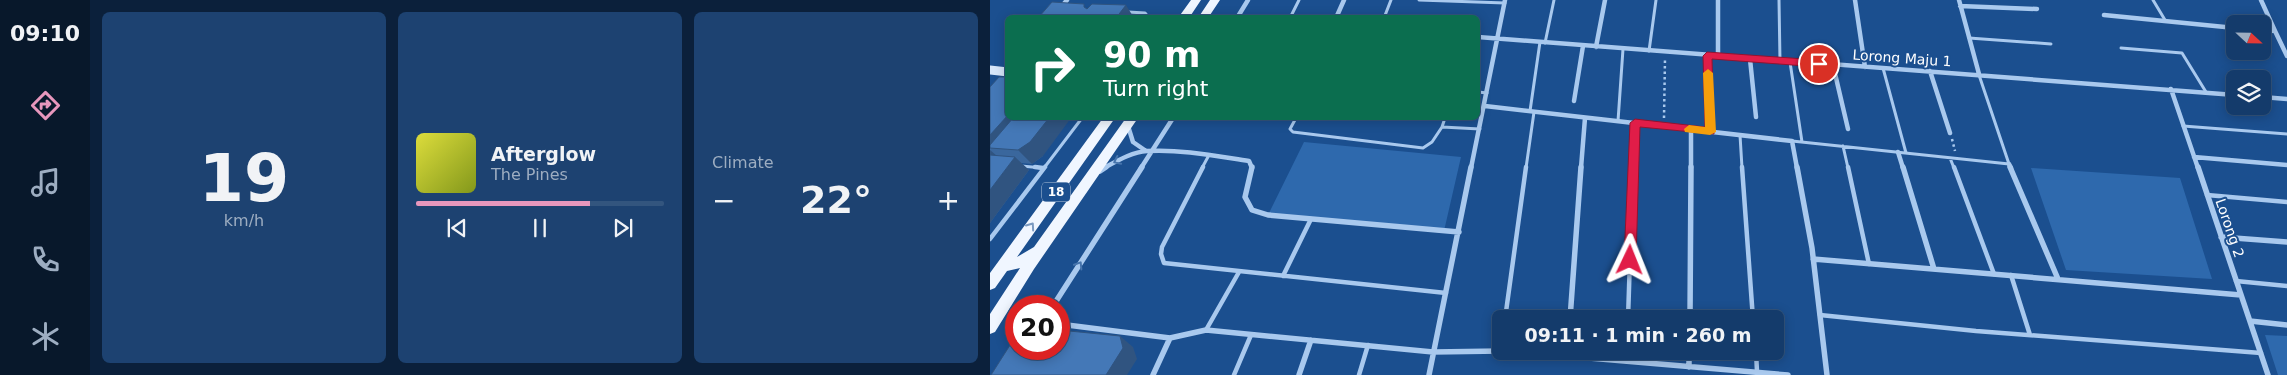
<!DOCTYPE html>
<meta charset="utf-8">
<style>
body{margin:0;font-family:"DejaVu Sans",sans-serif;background:#1d4271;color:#f1f3f6;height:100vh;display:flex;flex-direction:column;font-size:19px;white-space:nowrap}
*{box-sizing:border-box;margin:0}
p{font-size:16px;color:#9dadc1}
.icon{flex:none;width:28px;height:28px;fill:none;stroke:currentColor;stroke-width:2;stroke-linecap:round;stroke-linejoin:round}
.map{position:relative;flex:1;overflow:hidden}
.side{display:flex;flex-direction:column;gap:12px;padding:12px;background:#0b203b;width:900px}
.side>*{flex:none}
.banner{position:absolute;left:15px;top:15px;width:475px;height:105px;border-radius:8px;box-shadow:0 2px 12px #0003,0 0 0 1px #33557e;background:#0b6e4f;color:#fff;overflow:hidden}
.needle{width:32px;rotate:112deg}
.tools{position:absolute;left:1236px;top:15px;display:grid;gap:10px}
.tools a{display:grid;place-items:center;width:45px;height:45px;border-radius:8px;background:#143b6b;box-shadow:0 2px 12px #0003,0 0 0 1px #33557e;font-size:25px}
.speed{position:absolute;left:15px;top:295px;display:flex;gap:10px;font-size:25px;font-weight:700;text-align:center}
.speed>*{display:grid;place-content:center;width:65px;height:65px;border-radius:50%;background:#143b6b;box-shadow:0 2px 12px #0003,0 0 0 1px #33557e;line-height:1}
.speed .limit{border:8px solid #d22;background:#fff;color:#111}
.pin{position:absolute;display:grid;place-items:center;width:42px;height:42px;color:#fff;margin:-21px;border:2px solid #fff;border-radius:50%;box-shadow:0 1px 5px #0007}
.me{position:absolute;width:55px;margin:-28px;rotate:2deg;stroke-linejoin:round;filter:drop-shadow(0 0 4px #0008)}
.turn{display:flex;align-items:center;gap:18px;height:105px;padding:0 15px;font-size:22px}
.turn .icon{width:65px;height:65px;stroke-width:2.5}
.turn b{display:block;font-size:35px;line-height:42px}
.big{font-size:38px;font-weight:800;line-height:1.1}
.side .widget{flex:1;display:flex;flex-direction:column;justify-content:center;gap:8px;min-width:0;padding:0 18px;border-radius:8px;background:#1d4271}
.side .dial{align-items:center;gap:0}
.dial b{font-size:65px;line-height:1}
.song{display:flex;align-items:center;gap:15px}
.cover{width:60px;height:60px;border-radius:8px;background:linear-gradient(135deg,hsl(60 70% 55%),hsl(70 70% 35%))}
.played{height:5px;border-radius:2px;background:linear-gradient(90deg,#e797bd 70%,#33557e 70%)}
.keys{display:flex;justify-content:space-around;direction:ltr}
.heat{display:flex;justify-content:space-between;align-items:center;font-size:28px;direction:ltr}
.side .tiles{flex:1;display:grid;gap:12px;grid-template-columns:repeat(3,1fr)}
.trip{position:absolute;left:502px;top:310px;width:292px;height:50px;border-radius:8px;background:#143b6b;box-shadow:0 2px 12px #0003,0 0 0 1px #33557e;font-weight:800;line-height:50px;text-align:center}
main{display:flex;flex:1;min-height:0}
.dock{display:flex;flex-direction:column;width:90px;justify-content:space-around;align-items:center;background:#08182b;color:#9dadc1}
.dock .icon{width:35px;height:35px}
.dock .active{color:#e797bd}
.dock b{font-size:22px;color:#f1f3f6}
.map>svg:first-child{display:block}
</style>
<main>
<nav class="dock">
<b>09:10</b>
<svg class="icon active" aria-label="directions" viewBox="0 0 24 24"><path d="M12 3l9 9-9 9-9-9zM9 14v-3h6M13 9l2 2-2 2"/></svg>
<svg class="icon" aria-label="music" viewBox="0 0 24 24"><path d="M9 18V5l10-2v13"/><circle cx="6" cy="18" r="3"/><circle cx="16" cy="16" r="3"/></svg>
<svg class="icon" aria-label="phone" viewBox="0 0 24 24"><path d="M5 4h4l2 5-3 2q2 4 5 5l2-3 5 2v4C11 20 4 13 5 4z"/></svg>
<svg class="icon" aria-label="climate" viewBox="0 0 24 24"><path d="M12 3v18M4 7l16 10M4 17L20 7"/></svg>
</nav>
<section class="side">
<div class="tiles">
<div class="widget dial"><b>19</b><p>km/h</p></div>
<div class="widget">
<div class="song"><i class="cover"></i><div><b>Afterglow</b><p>The Pines</p></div></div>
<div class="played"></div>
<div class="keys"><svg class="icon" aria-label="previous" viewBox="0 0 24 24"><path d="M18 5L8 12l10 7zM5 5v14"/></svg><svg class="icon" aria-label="pause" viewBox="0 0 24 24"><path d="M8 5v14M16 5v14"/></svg><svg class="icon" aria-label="next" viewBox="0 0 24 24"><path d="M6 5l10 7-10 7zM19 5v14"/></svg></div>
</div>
<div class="widget"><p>Climate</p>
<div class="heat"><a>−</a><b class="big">22°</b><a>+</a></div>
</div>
</div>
</section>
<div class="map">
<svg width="1297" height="375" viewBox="0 0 1297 375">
<rect width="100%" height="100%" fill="#1b4f8f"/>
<!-- green -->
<path fill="#2e69ad" d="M314,142L471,157L454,231L278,215Z
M1041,168L1190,178L1222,279L1076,270Z
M1275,335L1297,336V375H1288Z"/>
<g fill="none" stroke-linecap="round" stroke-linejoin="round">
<!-- path -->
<path stroke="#a9c9ee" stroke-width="2.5" stroke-dasharray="2.5 3" stroke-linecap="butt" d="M674,118L675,59
M962,139L965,151"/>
<!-- lane-far1 -->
<path stroke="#a9c9ee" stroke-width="3" d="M429,0L515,3
M789,0L790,61
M1163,0L1175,20
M138,12L155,13L159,18
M300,18L309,0
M394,18L401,0
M979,38L1061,44
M555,43L564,0
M1131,48L1192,53L1216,92
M659,51L666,0
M717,56L720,132
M800,62L812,142
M893,68L916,153
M488,92L497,93
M540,111L550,42
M306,118L300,129L303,132L433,148L442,142L452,127
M455,118L452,127L490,129
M628,121L633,49
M1193,126L1297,134
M750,135L752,168
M802,141L1019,164L989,75
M853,146L858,168
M960,158L964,168
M31,166L53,168
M54,168L92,118
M212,168L219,155
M536,168L544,112
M643,168L645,123"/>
<!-- lane -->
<path stroke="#a9c9ee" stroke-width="4.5" d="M45,167L53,168
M213,167L172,247L171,254L174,263L456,293
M752,167L763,319
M858,167L879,264
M964,167L1004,274
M1217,195L1297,202
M0,239L55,167
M1021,275L1040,335
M293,276L321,219
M1246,281L1297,286
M830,315L986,331L1271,353
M515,319L536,167
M638,319L643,167
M216,330L249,272
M636,351V361
M766,351L767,372
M244,375L261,335
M369,375L378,345"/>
<!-- street-far1 -->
<path stroke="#a9c9ee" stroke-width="4.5" d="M728,0V57
M865,0L875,67
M969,0L989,74
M1271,0L1285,31
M970,6L1047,9
M1114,15L1245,28
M62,18L77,0
M247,18L258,0
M346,18L354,0
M1272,30L1285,31L1297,56
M488,37L1245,95
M606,47L615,0
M760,59L766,117
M843,65L858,129
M940,71L960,133
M1181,89L1208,168
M1272,97L1297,99
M584,101L593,46
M495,106L802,141L807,168
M138,126L143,142L156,151
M908,152L913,168
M1204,157L1297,165
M1019,164L1021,168
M114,168C127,161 142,152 157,151C191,149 226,156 259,161L262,168
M151,168L183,118
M481,168L515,0
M591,168L595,118
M701,168V129"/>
<!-- street -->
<path stroke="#a9c9ee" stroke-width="5.5" d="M262,167L255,197L262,210L278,215L469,232
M807,167L822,248L837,375
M913,167L944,269
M1020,167L1068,279
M1208,167L1278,375
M110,171L116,167
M1231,237L1297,242
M823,259L1251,295
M63,306L152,167
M580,319L591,167
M700,319L701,167
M1260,321L1297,325
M69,324L180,338L216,330L443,352L511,351
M516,351L798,375
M699,351V367
M163,375L180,338
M309,375L321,340
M439,375L481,167"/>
<!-- secondary -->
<path stroke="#d6e6fa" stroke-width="9" d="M0,70L18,72"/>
<!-- primary -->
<path fill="#f0f6ff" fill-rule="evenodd" d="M201,0H211L199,18H188Z
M220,0H230L218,18H208Z
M113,118H125L27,257L44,247L136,118H148L44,269L5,332L0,334V314L30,268L17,271L5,288L0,290V273Z"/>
</g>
<!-- wall -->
<path fill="#3a679d" d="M0,87L53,156L42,164L31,163L39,170L0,223Z"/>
<!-- shaded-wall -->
<path fill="#305480" d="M136,5L144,18H126Z
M18,115V118H40L0,148V135Z
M59,118H81L53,156L42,164L28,150Z
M0,150L7,156L0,165Z
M25,157L39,170L0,223V190Z
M130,336L143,347L147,359L137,375H116Z"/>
<!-- building -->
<path fill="#4478b7" stroke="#305480" d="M62,2L94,4V7L97,9L102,4L136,5L126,18H48Z
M9,77H18V115L0,135V87Z
M23,118H59L40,142L28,150L0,148V145Z
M0,155L25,157L0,190Z
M69,330L130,336L133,348L116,375H1L22,342L26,340V349H69Z"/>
<!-- one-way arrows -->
<defs><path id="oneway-chevron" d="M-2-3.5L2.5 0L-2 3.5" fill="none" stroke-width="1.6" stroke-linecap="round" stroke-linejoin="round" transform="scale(1.25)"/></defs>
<g stroke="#4674ac">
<use href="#oneway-chevron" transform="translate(127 161) rotate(154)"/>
<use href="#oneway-chevron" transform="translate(89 265) rotate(-58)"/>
</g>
<use stroke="#7b9ac1" href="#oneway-chevron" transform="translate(41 226) rotate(-55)"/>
<!-- route -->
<path fill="#e11d48" stroke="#92132f" d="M717,52L829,60L834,64L829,67L722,59L724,134L650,127L646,260L644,264H635L634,260L640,123L645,119L715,127L713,56Z"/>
<!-- slow -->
<path fill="#f59e0b" d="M718,69L723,73L726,132L720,135L695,132L694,129L699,125L715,127L713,73Z"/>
<g text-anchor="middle" stroke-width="4" stroke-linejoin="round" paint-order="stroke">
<!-- shield labels -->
<rect fill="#1b4f8f" stroke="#bbcadd" stroke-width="1" x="52" y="182.5" width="28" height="19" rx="4"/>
<g font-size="12" font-weight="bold" fill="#fff">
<text x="66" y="196">18</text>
</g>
<!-- street labels -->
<g font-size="14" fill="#fff" stroke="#1b4f8f">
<text transform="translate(912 58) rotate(4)" y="5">Lorong Maju 1</text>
<text transform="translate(1240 228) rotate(71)" y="5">Lorong 2</text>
</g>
</g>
</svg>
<div class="tools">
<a><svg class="needle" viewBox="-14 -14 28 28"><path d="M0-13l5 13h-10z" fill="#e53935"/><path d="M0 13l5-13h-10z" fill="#9dadc1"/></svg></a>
<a><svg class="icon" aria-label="layers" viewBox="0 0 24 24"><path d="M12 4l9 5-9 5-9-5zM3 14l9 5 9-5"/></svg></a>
</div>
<div class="speed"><div class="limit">20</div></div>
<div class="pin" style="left:829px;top:64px;background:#d93025"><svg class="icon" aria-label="arrive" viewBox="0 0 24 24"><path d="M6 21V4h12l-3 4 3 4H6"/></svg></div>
<svg class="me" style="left:640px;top:260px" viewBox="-20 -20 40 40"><path d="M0-17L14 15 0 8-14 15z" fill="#e11d48" stroke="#fff" stroke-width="4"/></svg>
<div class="trip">09:11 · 1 min · 260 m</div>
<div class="banner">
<div class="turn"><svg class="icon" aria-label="right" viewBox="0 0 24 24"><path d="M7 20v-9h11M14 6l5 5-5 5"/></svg><div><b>90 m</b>Turn right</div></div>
</div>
</div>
</main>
